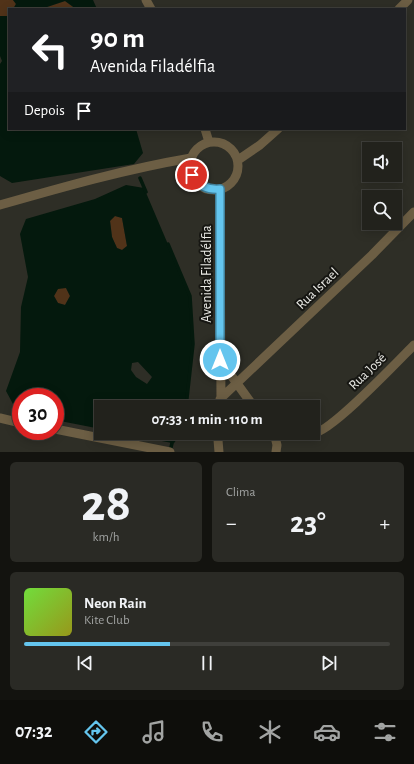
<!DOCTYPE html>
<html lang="pt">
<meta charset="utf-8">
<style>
body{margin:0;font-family:"Alegreya Sans",sans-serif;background:#2a2a25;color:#f1f3f6;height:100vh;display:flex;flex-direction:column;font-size:15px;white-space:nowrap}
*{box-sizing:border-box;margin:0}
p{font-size:13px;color:#a2a4a3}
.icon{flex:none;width:22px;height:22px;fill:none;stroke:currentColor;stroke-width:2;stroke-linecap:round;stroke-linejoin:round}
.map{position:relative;height:452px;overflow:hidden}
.details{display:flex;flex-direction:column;gap:10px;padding:10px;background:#13130f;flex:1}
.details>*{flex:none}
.hud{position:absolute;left:8px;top:8px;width:398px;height:122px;border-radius:0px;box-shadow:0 2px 10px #0003,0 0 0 1px #3f3f3b;background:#202124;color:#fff;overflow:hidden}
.fabs{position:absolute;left:362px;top:142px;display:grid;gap:8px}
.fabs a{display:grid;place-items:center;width:40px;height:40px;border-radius:0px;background:#22221c;box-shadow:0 2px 10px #0003,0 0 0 1px #3f3f3b;font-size:20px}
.speed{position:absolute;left:12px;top:388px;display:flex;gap:8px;font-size:20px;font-weight:700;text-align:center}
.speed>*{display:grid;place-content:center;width:52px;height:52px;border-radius:50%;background:#22221c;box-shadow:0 2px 10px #0003,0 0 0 1px #3f3f3b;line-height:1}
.speed .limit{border:6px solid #d22;background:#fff;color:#111}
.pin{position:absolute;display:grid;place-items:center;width:34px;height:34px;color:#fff;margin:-17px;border:2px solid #fff;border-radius:50%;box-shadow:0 1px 4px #0007}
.me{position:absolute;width:44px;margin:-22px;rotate:0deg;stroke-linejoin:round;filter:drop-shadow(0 0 3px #0008)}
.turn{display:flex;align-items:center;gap:14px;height:84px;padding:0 16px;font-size:18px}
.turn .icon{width:52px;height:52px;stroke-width:2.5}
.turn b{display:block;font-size:28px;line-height:34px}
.then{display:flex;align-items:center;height:38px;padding:0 16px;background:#0003;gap:8px;font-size:15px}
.big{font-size:30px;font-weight:700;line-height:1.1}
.details .card{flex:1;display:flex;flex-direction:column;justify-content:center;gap:6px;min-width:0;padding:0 14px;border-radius:6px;background:#2a2a25}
.details .dial{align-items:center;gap:0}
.dial b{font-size:52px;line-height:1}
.song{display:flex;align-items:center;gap:12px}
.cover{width:48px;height:48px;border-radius:6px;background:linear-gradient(135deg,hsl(100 70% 55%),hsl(60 70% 35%))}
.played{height:4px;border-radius:2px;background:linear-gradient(90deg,#64c5ee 40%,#3f3f3b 40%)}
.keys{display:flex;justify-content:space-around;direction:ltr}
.heat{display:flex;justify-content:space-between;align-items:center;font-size:22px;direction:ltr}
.details .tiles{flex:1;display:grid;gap:10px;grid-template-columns:1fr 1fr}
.card:last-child{grid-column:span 2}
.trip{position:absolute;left:94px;top:400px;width:226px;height:40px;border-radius:0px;background:#22221c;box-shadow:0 2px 10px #0003,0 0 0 1px #3f3f3b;font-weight:700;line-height:40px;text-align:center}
.dock{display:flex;height:64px;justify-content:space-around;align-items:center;background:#0e0e0b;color:#a2a4a3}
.dock .icon{width:28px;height:28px}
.dock .on{color:#64c5ee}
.dock b{font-size:18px;color:#f1f3f6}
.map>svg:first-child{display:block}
</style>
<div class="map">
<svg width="414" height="452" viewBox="0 0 414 452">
<rect width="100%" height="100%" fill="#2e2e26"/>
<!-- green -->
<path fill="#513319" d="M0,0H13L16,4L13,9H9V16H0Z
M65,1L76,9H46L47,7Z
M115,216L122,218L127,246L122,250L117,248L112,237L110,220Z
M58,288H66L70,296L65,305L58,303L54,296Z"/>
<!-- water -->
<path fill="#04190d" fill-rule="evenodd" d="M13,0H93L97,9H76L65,1L47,7L46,9H13L16,4Z
M0,16H9V129H136L143,153L134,164L12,183L0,176V64L2,61L0,56Z
M126,185L144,188L190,296L193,344L186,407H101V429L55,420V397H21V411L13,404L6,391L20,352L21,307L28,277L20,234L26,219L95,199ZM115,216L122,218L127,246L122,250L117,248L112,237L110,221ZM66,288L70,296L65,305L58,303L54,296L58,289ZM138,362L152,377L147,384L136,377L131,370L132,363Z
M121,433H179L172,443Z"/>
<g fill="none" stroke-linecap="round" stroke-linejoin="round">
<!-- stream -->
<path stroke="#04190d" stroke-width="3.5" d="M140,178L146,192
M168,244L190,296L193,344L186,407
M170,452L172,443L179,433"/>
<!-- street -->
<path stroke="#6c5e44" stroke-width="9" d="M146,0L151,9
M399,9L408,0
M205,129L209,142
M190 166a24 24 0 1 1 48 0a24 24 0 1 1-48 0Z
M238,160L260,145L278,129
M220,189L221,407
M0,205C63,187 126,169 191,158
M220,360L254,407
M220,399L372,255L414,212
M0,418L21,423
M55,429L170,452
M274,433L277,445L276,452
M313,433C329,434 399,360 414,345
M219,452L218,440L221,433"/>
</g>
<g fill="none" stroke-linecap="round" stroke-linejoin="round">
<defs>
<path id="route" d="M192,175C199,186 207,190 220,189V360"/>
</defs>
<!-- route casing -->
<use href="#route" stroke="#41809b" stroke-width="10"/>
<!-- route -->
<use href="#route" stroke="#64c5ee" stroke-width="7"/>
</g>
<g text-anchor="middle" stroke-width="4" stroke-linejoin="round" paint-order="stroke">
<!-- street labels -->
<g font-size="14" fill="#eaeae5" stroke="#161612">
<text transform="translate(206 274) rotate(-90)" y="5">Avenida Filadélfia</text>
<text transform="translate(317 288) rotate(-44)" y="5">Rua Israel</text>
<text transform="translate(367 371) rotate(-44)" y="5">Rua José</text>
</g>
</g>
</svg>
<div class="fabs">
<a><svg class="icon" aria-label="sound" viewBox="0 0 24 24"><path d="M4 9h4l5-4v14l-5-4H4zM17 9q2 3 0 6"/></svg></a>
<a><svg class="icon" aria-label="search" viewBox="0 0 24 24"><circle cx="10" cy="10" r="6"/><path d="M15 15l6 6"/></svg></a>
</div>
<div class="speed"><div class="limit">30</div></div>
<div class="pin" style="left:192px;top:175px;background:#d93025"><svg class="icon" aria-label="arrive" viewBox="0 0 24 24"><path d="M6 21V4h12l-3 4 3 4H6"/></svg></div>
<svg class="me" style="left:220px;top:360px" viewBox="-20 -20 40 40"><circle r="17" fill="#64c5ee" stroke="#fff" stroke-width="3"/><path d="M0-11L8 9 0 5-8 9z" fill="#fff"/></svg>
<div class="trip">07:33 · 1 min · 110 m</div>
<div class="hud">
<div class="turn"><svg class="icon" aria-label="left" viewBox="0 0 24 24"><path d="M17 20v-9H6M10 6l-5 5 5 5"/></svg><div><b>90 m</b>Avenida Filadélfia</div></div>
<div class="then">Depois<svg class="icon" aria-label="arrive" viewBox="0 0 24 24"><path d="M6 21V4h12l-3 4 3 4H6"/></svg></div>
</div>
</div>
<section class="details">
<div class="tiles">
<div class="card dial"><b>28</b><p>km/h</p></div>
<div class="card"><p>Clima</p>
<div class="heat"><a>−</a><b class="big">23°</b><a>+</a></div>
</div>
<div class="card">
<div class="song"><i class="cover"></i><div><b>Neon Rain</b><p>Kite Club</p></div></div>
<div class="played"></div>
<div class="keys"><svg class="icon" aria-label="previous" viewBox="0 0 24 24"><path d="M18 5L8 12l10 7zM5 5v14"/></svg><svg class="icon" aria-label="pause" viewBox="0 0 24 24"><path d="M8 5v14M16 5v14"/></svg><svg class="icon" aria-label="next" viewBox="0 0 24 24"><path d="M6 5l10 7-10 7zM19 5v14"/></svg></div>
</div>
</div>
</section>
<nav class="dock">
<b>07:32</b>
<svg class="icon on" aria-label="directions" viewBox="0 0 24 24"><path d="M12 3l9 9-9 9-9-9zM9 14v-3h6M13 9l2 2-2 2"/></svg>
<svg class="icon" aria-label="music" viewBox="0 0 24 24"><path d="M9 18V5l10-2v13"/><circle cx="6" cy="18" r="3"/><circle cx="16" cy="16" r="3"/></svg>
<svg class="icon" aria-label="phone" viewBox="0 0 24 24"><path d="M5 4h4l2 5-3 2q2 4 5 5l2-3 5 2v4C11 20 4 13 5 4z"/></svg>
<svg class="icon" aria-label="climate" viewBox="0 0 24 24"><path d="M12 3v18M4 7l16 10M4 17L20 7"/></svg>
<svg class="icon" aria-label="car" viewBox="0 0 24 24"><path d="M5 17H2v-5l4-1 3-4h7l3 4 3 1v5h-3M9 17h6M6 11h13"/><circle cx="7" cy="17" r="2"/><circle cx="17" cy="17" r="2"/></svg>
<svg class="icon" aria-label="filters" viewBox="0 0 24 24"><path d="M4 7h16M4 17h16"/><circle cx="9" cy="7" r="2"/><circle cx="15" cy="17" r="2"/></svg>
</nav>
